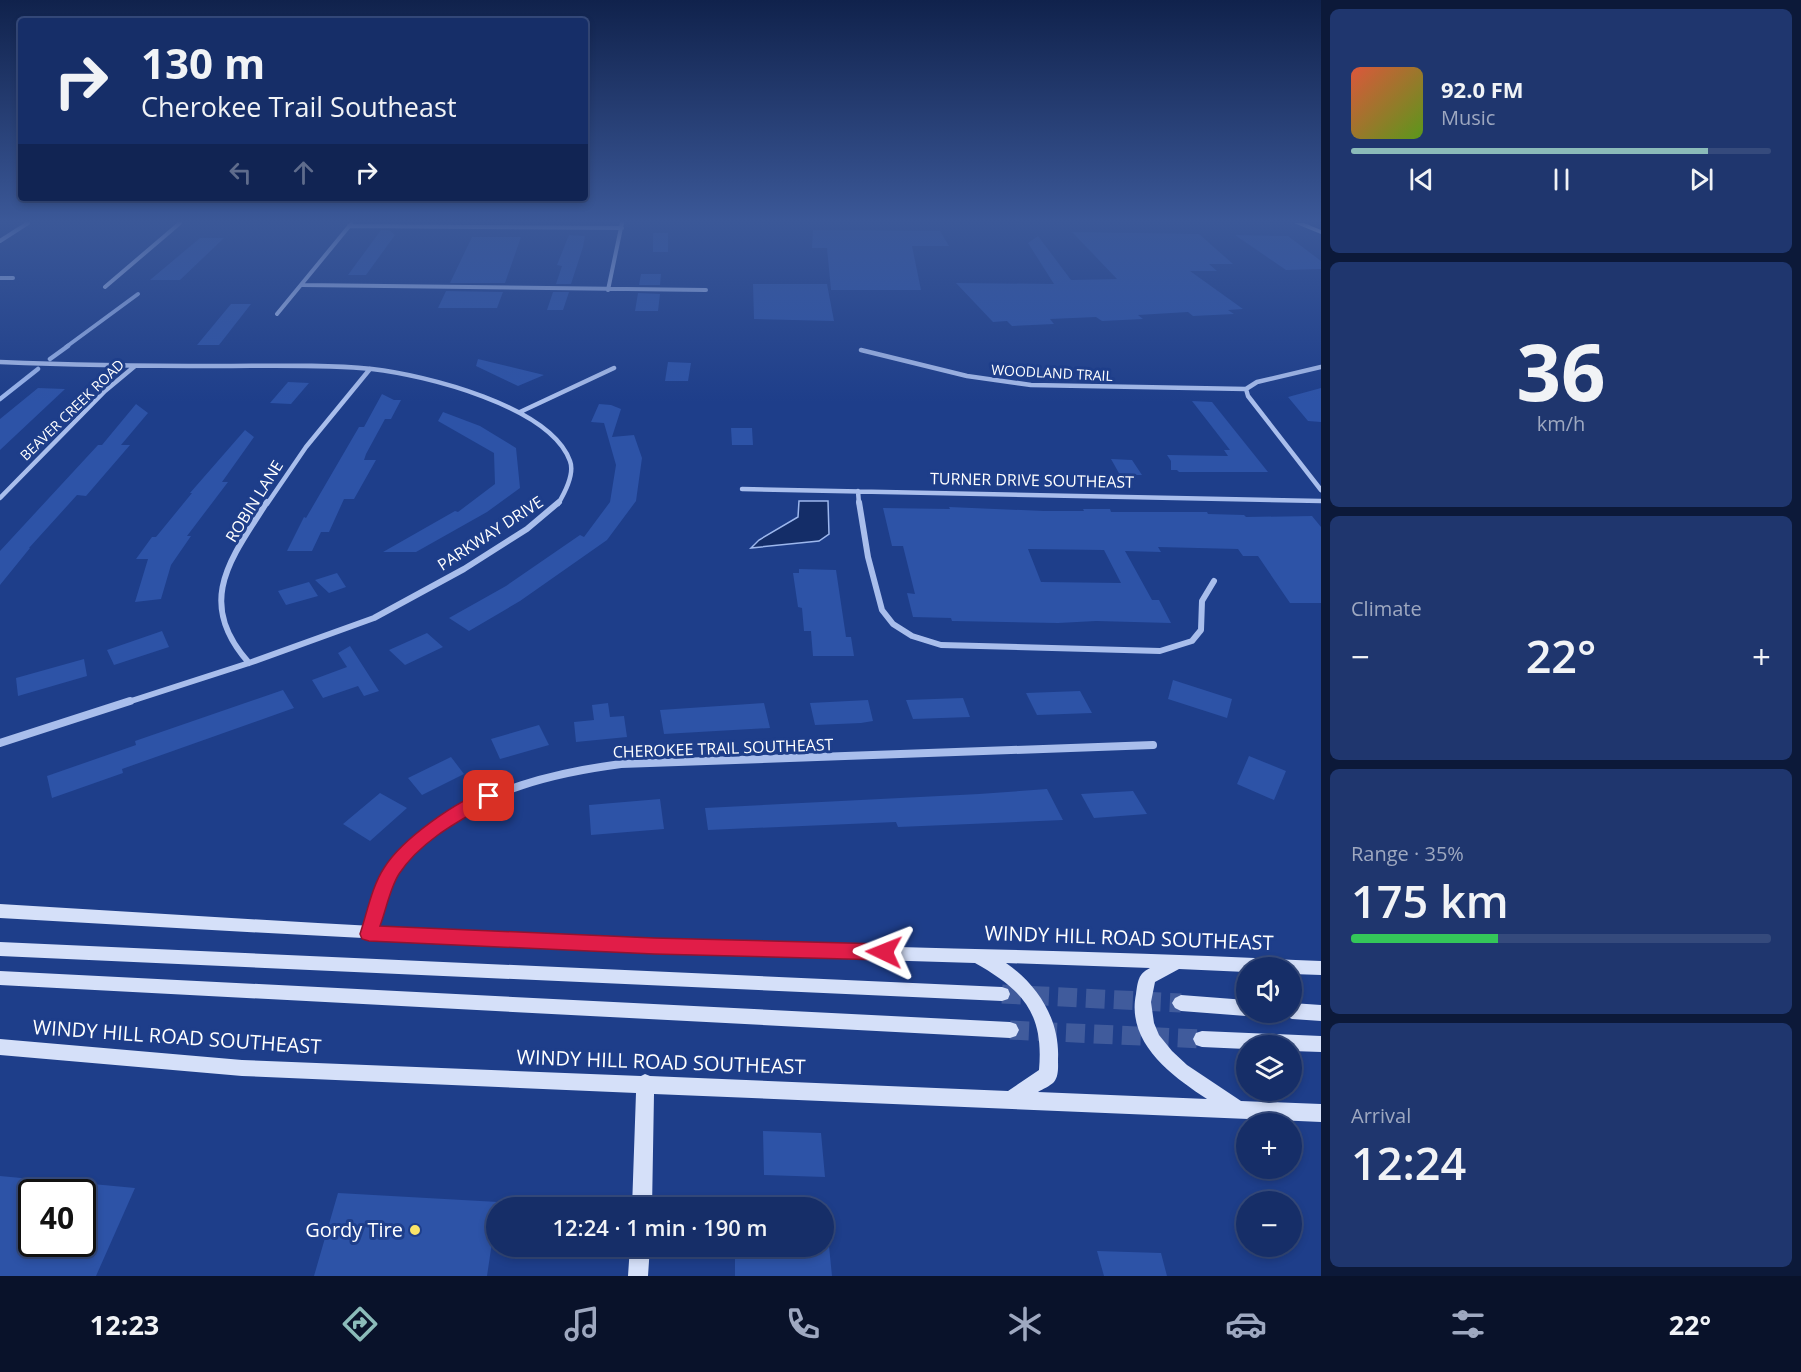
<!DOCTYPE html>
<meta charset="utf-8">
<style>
body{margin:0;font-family:"Open Sans",sans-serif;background:#1f366e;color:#f1f3f6;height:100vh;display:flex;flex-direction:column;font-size:22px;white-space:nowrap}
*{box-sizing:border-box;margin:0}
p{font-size:20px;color:#9ea8c0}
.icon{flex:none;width:33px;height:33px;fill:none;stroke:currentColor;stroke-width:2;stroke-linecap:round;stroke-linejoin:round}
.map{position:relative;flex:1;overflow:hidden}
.sheet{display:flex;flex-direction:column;gap:9px;padding:9px;background:#0c1939;width:480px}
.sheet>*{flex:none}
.hud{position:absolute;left:18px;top:18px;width:570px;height:183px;border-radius:6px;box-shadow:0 3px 9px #0003,0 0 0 2px #354a7c;background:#162e68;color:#f1f3f6;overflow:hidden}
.controls{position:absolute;left:1236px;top:957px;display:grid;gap:12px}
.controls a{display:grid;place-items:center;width:66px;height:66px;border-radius:50%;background:#162e68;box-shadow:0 3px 9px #0003,0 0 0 2px #354a7c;font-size:30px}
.speed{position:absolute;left:18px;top:1179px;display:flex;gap:12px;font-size:30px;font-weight:700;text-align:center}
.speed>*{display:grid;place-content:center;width:78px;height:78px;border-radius:50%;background:#162e68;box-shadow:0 3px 9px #0003,0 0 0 2px #354a7c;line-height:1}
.speed .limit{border:3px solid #111;border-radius:9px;background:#fff;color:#111}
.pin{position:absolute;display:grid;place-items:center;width:51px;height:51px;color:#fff;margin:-26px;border-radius:12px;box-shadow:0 3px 9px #0006}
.me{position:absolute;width:66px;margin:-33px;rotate:272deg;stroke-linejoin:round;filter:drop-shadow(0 0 4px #0008)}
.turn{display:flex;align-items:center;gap:21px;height:126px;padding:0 24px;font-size:27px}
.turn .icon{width:78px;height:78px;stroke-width:2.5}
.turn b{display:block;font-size:42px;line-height:51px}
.lanes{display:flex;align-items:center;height:57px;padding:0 24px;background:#0003;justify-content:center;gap:30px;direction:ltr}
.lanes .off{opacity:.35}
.big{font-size:45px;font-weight:600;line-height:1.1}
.sheet .card{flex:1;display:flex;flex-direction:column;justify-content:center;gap:9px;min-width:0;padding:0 21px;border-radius:9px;background:#1f366e}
.sheet .dial{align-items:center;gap:0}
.dial b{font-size:78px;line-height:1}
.song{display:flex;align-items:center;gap:18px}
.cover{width:72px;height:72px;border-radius:9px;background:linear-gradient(135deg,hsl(10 70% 55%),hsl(90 70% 35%))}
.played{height:6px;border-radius:3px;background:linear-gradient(90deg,#8bbbb9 85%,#354a7c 85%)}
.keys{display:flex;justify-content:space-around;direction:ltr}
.heat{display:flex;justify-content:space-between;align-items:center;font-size:33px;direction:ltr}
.charge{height:9px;border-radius:4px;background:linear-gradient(90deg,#34c759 35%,#354a7c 0)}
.trip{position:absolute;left:486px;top:1197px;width:348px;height:60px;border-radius:30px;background:#162e68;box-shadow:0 3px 9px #0003,0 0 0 2px #354a7c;font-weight:600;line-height:60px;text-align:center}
.dock{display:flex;height:96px;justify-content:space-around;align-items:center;background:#09122a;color:#9ea8c0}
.dock .icon{width:42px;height:42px}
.dock .active{color:#8bbbb9}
.dock b{font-size:27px;color:#f1f3f6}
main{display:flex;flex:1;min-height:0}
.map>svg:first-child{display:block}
</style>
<main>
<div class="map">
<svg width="1321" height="1276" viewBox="0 0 1321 1276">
<rect width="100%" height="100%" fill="#1e3e8a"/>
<!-- water -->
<path fill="#142d68" stroke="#9db7ed" stroke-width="1.5" d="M799,501H828L829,534L819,541L751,548L759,540L798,517Z"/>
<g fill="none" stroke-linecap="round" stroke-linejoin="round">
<!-- stream-far1 -->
<path stroke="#9db7ed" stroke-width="4" d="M66,347L138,294"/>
<!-- stream -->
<path stroke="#9db7ed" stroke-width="4.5" d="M50,359L68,346
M0,399L38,369"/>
</g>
<!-- building -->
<path fill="#2d53a7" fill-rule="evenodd" d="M381,230H389L395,235L366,275H348Z
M813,230L940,231L949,246H912L921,290H831L827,248H812Z
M1072,232L1199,234L1233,264H1209L1217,271H1190L1243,309L1228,310L1234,314L1193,316L1188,312L1138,315L1143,319L1102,321L1096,317L1050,319L1054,324L1012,326L1007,321L993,322L956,283L1054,284L1028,243L1038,236L1071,280L1117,279Z
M653,233H668V252H653Z
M569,235L585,236L583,247L571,284H556L562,266L557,265Z
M1235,235L1288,236L1321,261V269L1286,270Z
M472,237H521L505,283H450Z
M200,238H224L180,280H150Z
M641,274H661L660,285H639Z
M753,284H827L834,321L754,319Z
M446,291L503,292L497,308H438Z
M553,292H569L563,310H547Z
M638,293L660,294L658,311H635Z
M231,304H251L219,345H197Z
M478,359L544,375L518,386L476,366Z
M668,362L691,363L688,381H665Z
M288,382L309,383L291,404L270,403Z
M38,388L65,389L0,450V419Z
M1321,388V422L1308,421L1288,397Z
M382,394L394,400H401L391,419H385L366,454L364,460H376L354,499H344L329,532H321L312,551H287L304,517L306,518L359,427H364Z
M1192,401L1212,402L1268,472H1179L1177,470H1171V461L1167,455L1228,456L1224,450H1230Z
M136,404L148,413L121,445H130L86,496L77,495L29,548H30L0,585V551L98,445H102Z
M599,404L611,405L621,409L612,437L634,435L642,458L636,501L607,540L520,601L469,631L449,618L506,586L580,535L584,537L610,502L616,465L604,423L591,422Z
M443,412L480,426L516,448L520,488L487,512L416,552H383L455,511L458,512L495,484L494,453L438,421Z
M731,428H752L753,445H732Z
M245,430L254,437L222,482H228L187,536H191L171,565L161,599L135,602L148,559H136L152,537H156L192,493H190Z
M1111,459L1132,460L1142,475H1120Z
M949,507L1044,511H1084L1083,509H1110L1111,512H1207L1208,514L1244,515L1246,517L1312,516L1321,527V603H1290L1258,556H1243L1238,549L1158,547L1161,552L1125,551L1152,600H1159L1171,623L1096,621L1058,623L952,621L951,618L913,617L907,593L915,594L903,546H892L883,508L950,509ZM1028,549L1104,550L1121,583L1041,582Z
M799,569L836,570L846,637H851L854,656H813L811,631H804L802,608L798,607L793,573H799Z
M337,573L346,587L329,593L315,580Z
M309,582L318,596L286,605L278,591Z
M162,631L169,647L114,665L107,650Z
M427,633L443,647L405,665L389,650Z
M350,646L379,691L364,696L358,686L323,698L312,680L347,667L338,653Z
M84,659L87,676L18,696L16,678Z
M1173,680L1232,699L1227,718L1168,699Z
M283,690L294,708L122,769L123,773L52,798L47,776L136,745L135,741Z
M1080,691L1092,713L1037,715L1026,693Z
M963,698L970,717L913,719L906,700Z
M868,700L873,721L861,723L815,725L810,703Z
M608,703L610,717L624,716L627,737L576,742L574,722L594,720L592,705Z
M764,703L770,728L664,734L660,710Z
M539,725L549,745L500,759L491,739Z
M1249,756L1286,771L1274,800L1237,784Z
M451,757L464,774L422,795L408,778Z
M1047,789L1063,820L898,827L896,822L708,830L705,808L979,794Z
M1133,791L1147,814L1094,818L1081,794Z
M380,793L407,808L370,841L343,824Z
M660,799L664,829L591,835L589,805Z
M763,1131L821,1133L825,1177L764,1175Z
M0,1176L32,1179V1244H82V1183L135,1188L96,1276H0Z
M338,1193L498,1202L487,1276H314Z
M735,1246H829L832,1276H735Z
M1097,1251L1161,1253L1167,1276H1104Z"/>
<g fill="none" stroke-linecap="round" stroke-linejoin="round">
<!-- secondary-tunnel -->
<path stroke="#405b9c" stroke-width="19" stroke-dasharray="19 9" stroke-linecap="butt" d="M1002,994L1181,1003
M1010,1030L1202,1039"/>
<!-- street-far3 -->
<path stroke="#a9beec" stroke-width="4" d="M349,226L622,228
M0,241L28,223
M0,278H13
M302,285L706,290
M105,287L180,223
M608,290L622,223
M277,314L351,224"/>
<!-- street-far2 -->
<path stroke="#a9beec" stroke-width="4.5" d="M861,350L967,376L1031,385L1246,389
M0,362C73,365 145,366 218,366C268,366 321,364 372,369C425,375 550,406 570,461C575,474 564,494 558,504
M1321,367L1257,382L1246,389L1248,396L1321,490
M520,412L614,368
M742,489L1321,501
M858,491L859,504
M0,498L105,391L135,366
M267,504L306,447L370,369"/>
<!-- street-far1 -->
<path stroke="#a9beec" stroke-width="6" d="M859,502L868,557L882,610L893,624L912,636L941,645L1160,651L1192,641L1201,630L1202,601L1214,581
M249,663C195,602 230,560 267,502
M125,703L249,663L374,618L464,569L527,529L559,502"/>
<!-- street -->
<path stroke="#a9beec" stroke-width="8" d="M0,743L130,701
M369,933C376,912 381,887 393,869C403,853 419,842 433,831C489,789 552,773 621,764L1153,745"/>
<!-- secondary -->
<path fill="#d5e0f9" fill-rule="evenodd" d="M1294,223H1304L1321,230V234Z
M0,904C217,917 433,931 650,939C874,948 1098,950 1321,961V975L1292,974V968H1246V972L1179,969L1155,982L1151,1002L1154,1023L1159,1035L1172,1051L1187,1065L1241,1101L1321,1104V1122L654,1094L652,1208H632L636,1093L242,1076L0,1055V1039L242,1060L641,1076L645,1074L650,1076L1008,1091L1039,1070C1044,1013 1023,990 975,963C650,954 325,937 0,918ZM1006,963L1150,968C1138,974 1138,981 1136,994C1126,1043 1172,1076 1207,1099L1038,1092C1043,1089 1050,1086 1054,1082C1059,1076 1058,1066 1058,1059C1060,1020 1038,985 1006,963Z
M0,942L1002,987L1008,989L1010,994L1008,999L1002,1001L0,956Z
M0,971L1010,1022L1016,1024L1019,1030L1016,1036L1010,1038L0,985Z
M1181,995L1246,1000V1012H1252L1246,1016L1181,1011L1175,1008L1172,1003L1175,998Z
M1292,1003L1321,1005V1021L1292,1019L1286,1016L1284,1012H1292Z
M1202,1031L1321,1036V1052L1292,1051V1046H1246V1049L1202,1047L1196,1045L1193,1039L1196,1033Z
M630,1246H650L648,1276H628Z"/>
</g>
<!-- sky -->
<linearGradient id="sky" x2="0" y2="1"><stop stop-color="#10224c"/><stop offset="0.55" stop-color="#3b5898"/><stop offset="1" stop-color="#3b5898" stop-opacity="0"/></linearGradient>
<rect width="1321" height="402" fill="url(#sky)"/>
<!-- route -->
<path fill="#e11d48" stroke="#92132f" stroke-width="1.5" d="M489,790L494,792L497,796L494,801C461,820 421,840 399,874C390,888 386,910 380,926L654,938L884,944L891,946L894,952L891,957L884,960L654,954L369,941L362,939L360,934C367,913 372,886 384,868C402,839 457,800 489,790Z"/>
<!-- markers -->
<circle fill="#fae469" stroke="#1e3e8a" stroke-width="2" cx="415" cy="1230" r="6"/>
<g text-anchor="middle" stroke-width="6" stroke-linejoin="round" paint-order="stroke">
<!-- far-street labels -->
<g font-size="14" fill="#fff" stroke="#1e3e8a">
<text transform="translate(1052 373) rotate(3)" y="5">WOODLAND TRAIL</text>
<text transform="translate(72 410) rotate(-44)" y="5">BEAVER CREEK ROAD</text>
</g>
<!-- street labels -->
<g font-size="16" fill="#fff" stroke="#1e3e8a">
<text transform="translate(1032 480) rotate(1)" y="6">TURNER DRIVE SOUTHEAST</text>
<text transform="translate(254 501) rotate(-58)" y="6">ROBIN LANE</text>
<text transform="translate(490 533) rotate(-33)" y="6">PARKWAY DRIVE</text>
<text transform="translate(723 748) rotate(-2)" y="6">CHEROKEE TRAIL SOUTHEAST</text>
</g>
<!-- near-street labels -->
<g font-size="20" fill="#fff" stroke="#1e3e8a">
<text transform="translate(1129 938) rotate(2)" y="7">WINDY HILL ROAD SOUTHEAST</text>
<text transform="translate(177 1037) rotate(4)" y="7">WINDY HILL ROAD SOUTHEAST</text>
<text transform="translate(661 1062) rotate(2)" y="7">WINDY HILL ROAD SOUTHEAST</text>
</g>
<!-- near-poi labels -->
<g font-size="20" fill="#fff" stroke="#1e3e8a" text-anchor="end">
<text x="403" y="1237">Gordy Tire</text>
</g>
</g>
</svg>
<div class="controls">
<a><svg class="icon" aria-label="sound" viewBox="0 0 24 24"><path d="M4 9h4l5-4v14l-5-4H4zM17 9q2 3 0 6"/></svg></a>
<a><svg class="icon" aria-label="layers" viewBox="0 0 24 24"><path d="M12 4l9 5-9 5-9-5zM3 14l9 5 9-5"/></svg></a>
<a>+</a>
<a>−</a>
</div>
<div class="speed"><div class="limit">40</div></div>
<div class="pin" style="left:489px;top:796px;background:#d93025"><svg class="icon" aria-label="arrive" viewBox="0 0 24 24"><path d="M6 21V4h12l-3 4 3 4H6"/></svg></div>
<svg class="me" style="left:884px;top:952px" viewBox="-20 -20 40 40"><path d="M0-17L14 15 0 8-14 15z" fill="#e11d48" stroke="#fff" stroke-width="4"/></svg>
<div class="trip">12:24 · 1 min · 190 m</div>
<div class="hud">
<div class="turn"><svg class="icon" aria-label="right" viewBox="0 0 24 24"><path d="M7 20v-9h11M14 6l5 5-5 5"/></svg><div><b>130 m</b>Cherokee Trail Southeast</div></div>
<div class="lanes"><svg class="icon off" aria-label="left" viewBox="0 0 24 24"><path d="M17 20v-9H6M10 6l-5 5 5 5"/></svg><svg class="icon off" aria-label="ahead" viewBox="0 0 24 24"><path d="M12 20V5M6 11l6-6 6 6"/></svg><svg class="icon" aria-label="right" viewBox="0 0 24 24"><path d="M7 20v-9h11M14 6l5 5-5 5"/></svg></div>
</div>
</div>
<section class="sheet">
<div class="card">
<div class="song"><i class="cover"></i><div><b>92.0 FM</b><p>Music</p></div></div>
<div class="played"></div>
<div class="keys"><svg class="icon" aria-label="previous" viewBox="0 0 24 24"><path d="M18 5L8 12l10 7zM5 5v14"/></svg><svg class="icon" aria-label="pause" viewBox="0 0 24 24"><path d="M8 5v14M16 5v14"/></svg><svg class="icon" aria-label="next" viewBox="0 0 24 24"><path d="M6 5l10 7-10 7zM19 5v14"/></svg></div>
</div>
<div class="card dial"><b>36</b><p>km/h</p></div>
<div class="card"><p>Climate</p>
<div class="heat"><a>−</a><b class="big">22°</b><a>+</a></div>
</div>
<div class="card"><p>Range · 35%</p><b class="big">175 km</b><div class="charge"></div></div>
<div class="card"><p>Arrival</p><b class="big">12:24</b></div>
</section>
</main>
<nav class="dock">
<b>12:23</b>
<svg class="icon active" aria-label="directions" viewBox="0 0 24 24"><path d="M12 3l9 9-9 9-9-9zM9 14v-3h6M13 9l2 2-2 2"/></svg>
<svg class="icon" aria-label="music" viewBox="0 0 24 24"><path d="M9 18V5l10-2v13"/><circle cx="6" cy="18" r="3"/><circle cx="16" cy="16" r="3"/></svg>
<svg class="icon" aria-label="phone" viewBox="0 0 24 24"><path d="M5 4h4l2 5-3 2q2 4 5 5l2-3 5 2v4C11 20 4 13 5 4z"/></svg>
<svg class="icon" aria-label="climate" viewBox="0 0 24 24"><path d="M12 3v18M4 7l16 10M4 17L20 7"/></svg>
<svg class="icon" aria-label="car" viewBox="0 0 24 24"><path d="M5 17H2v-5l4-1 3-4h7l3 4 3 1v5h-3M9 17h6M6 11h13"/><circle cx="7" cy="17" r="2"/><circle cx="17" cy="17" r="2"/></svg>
<svg class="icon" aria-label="filters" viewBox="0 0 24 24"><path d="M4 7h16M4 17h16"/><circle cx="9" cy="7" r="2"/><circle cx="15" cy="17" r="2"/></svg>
<b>22°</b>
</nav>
